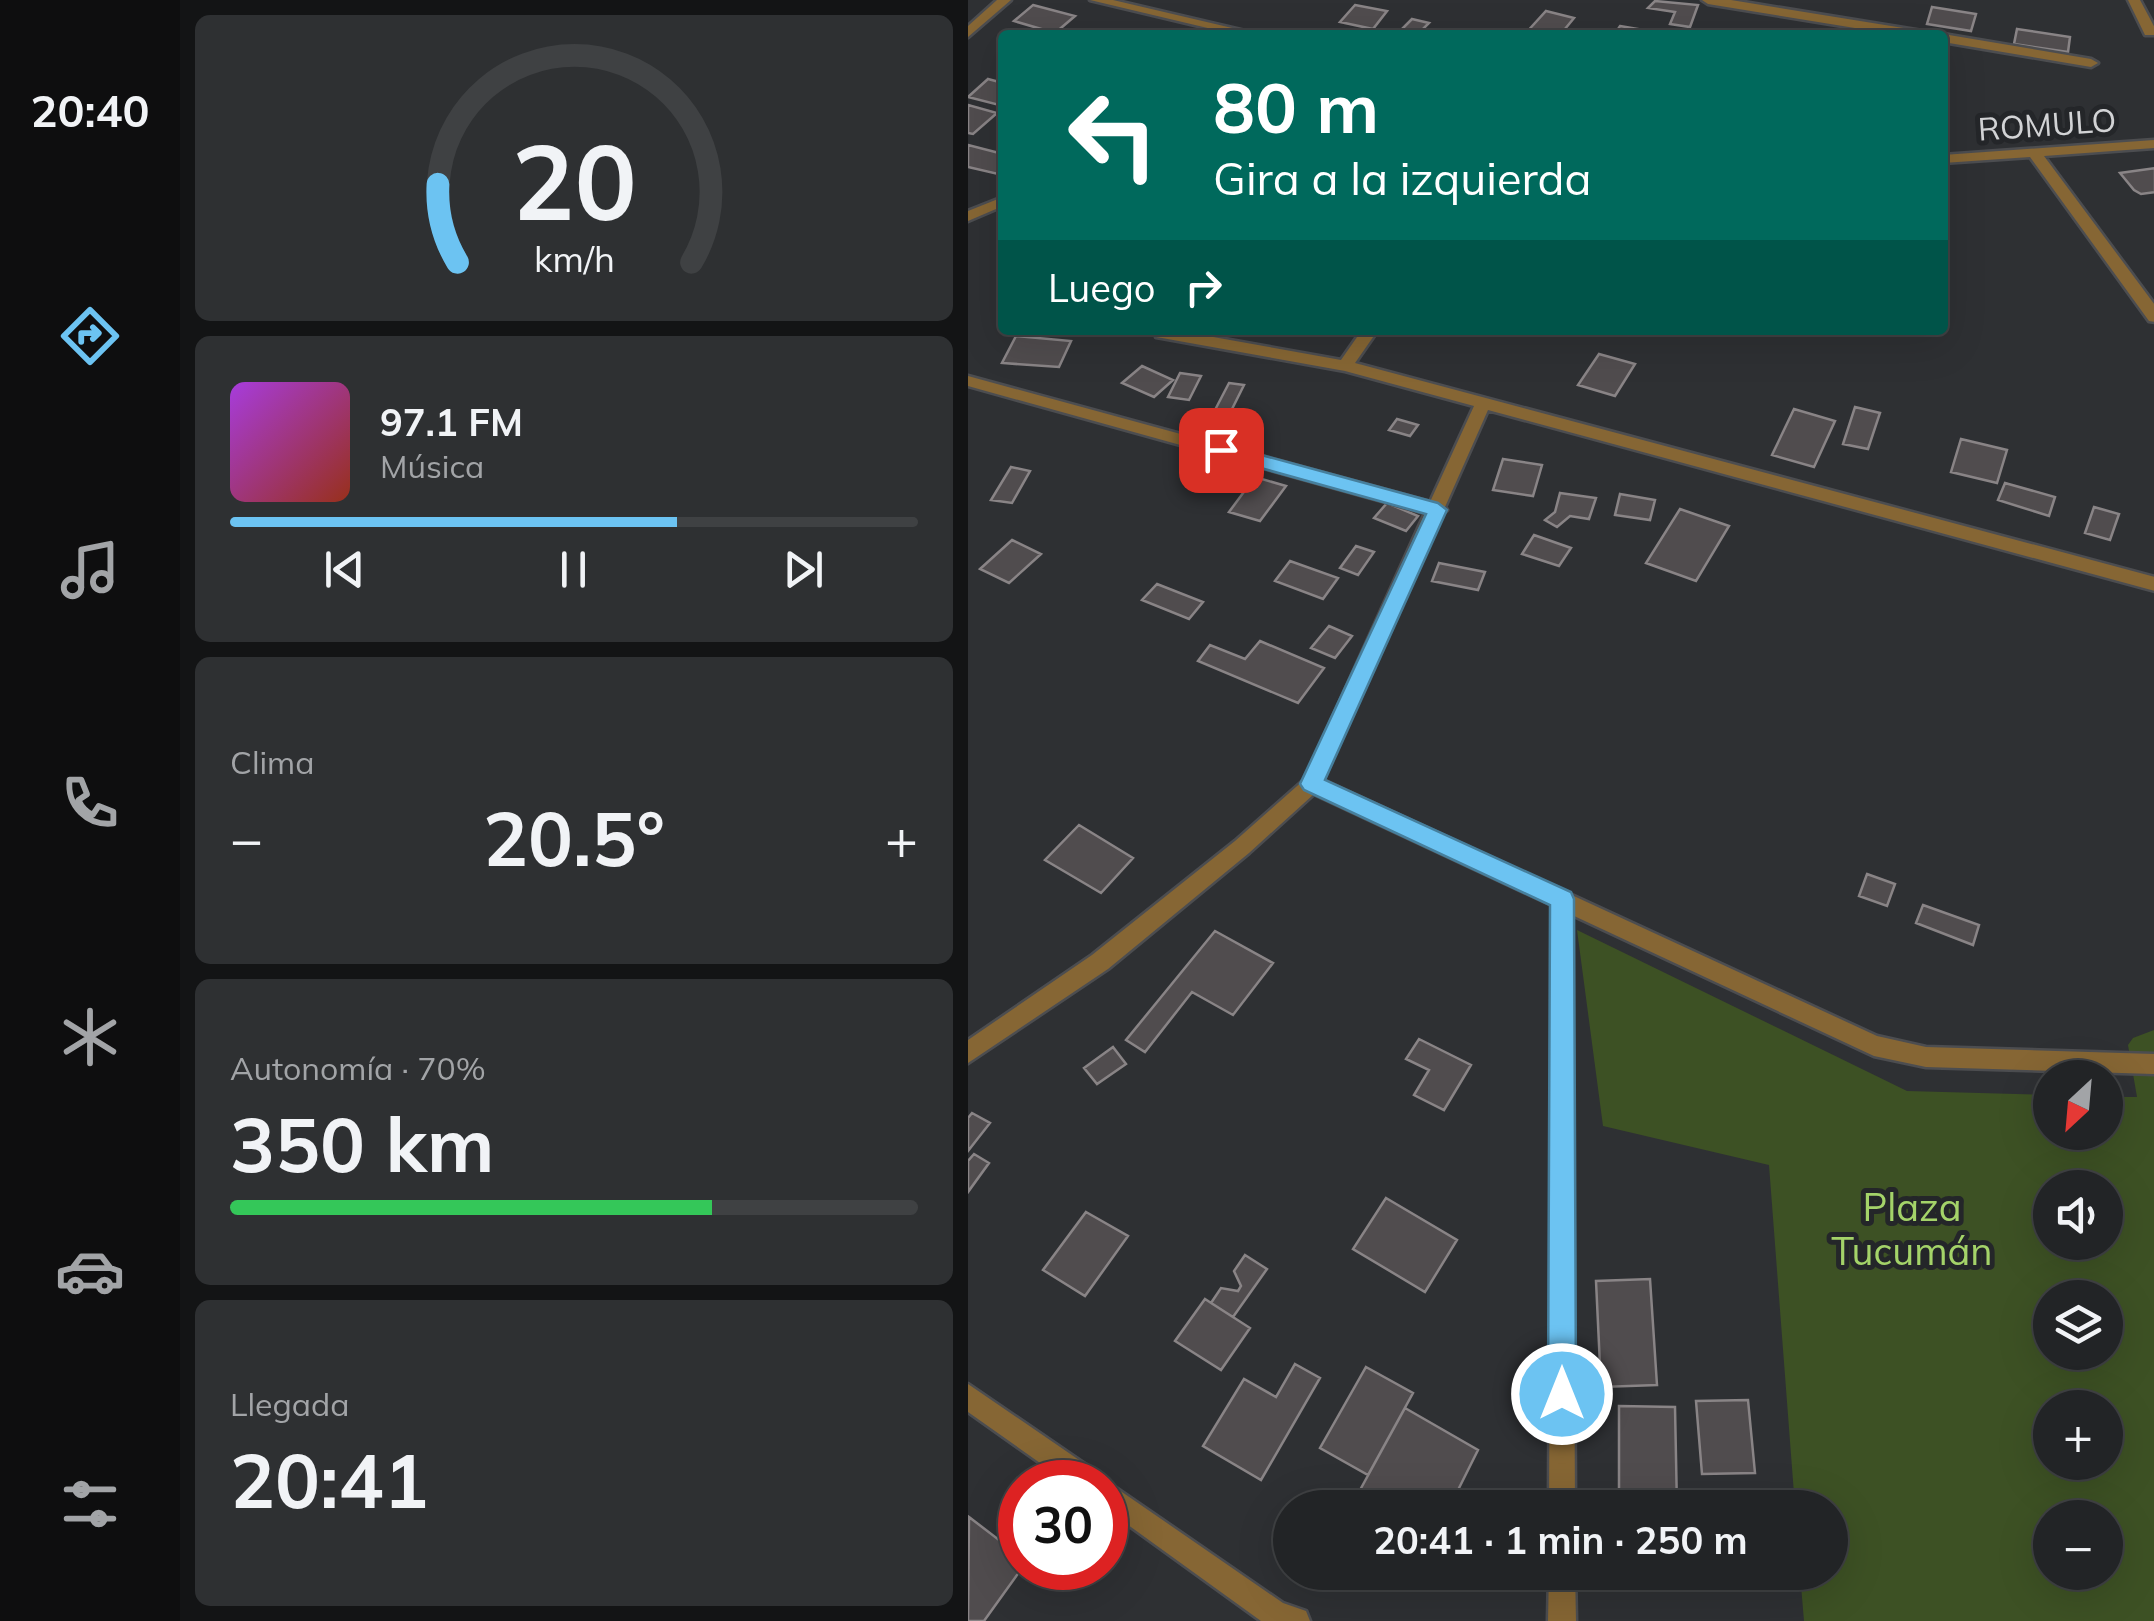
<!DOCTYPE html>
<html lang="es">
<meta charset="utf-8">
<style>
body{margin:0;font-family:Mulish,sans-serif;background:#2e3032;color:#f1f3f6;height:100vh;display:flex;flex-direction:column;font-size:38px;white-space:nowrap}
*{box-sizing:border-box;margin:0}
p{font-size:32px;color:#a2a4a7}
.icon{flex:none;width:55px;height:55px;fill:none;stroke:currentColor;stroke-width:2;stroke-linecap:round;stroke-linejoin:round}
.map{position:relative;flex:1;overflow:hidden}
.drawer{display:flex;flex-direction:column;gap:15px;padding:15px;background:#131415;width:788px}
.drawer>*{flex:none}
.guide{position:absolute;left:30px;top:30px;width:950px;height:305px;border-radius:10px;box-shadow:0 10px 40px #0002,0 0 0 2px #3f4143;background:#00695c;color:#fff;overflow:hidden}
.needle{width:65px;rotate:206deg}
.tools{position:absolute;left:1065px;top:1060px;display:grid;gap:20px}
.tools a{display:grid;place-items:center;width:90px;height:90px;border-radius:50%;background:#222426;box-shadow:0 10px 40px #0002,0 0 0 2px #3f4143;font-size:50px}
.speed{position:absolute;left:30px;top:1460px;display:flex;gap:20px;font-size:50px;font-weight:700;text-align:center}
.speed>*{display:grid;place-content:center;width:130px;height:130px;border-radius:50%;background:#222426;box-shadow:0 10px 40px #0002,0 0 0 2px #3f4143;line-height:1}
.speed .limit{border:15px solid #d22;background:#fff;color:#111}
.pin{position:absolute;display:grid;place-items:center;width:85px;height:85px;color:#fff;margin:-42px;border-radius:20px;box-shadow:0 5px 15px #0006}
.me{position:absolute;width:110px;margin:-55px;rotate:0deg;stroke-linejoin:round;filter:drop-shadow(0 0 8px #0008)}
.turn{display:flex;align-items:center;gap:35px;height:210px;padding:0 50px;font-size:45px}
.turn .icon{width:130px;height:130px;stroke-width:2.5}
.turn b{display:block;font-size:70px;line-height:85px}
.then{display:flex;align-items:center;height:95px;padding:0 50px;background:#0003;gap:20px;font-size:38px}
.big{font-size:75px;font-weight:700;line-height:1.1}
.drawer .tile{flex:1;display:flex;flex-direction:column;justify-content:center;gap:15px;min-width:0;padding:0 35px;border-radius:15px;background:#2e3032}
.drawer .dial{align-items:center;gap:0}
.dial svg{height:260px;overflow:visible;fill:none;stroke:#3f4143;stroke-width:7;stroke-linecap:round;text-anchor:middle}
.dial text{fill:#f1f3f6;stroke:none}
.song{display:flex;align-items:center;gap:30px}
.cover{width:120px;height:120px;border-radius:15px;background:linear-gradient(135deg,hsl(280 70% 55%),hsl(10 70% 35%))}
.played{height:10px;border-radius:5px;background:linear-gradient(90deg,#6cc3f2 65%,#3f4143 65%)}
.keys{display:flex;justify-content:space-around;direction:ltr}
.heat{display:flex;justify-content:space-between;align-items:center;font-size:55px;direction:ltr}
.charge{height:15px;border-radius:8px;background:linear-gradient(90deg,#34c759 70%,#3f4143 0)}
.trip{position:absolute;left:305px;top:1490px;width:575px;height:100px;border-radius:50px;background:#222426;box-shadow:0 10px 40px #0002,0 0 0 2px #3f4143;font-weight:700;line-height:100px;text-align:center}
main{display:flex;flex:1;min-height:0}
.tab-bar{display:flex;flex-direction:column;width:180px;justify-content:space-around;align-items:center;background:#0e0e0f;color:#a2a4a7}
.tab-bar .icon{width:70px;height:70px}
.tab-bar .selected{color:#6cc3f2}
.tab-bar b{font-size:45px;color:#f1f3f6}
.map>svg:first-child{display:block}
</style>
<main>
<nav class="tab-bar">
<b>20:40</b>
<svg class="icon selected" aria-label="directions" viewBox="0 0 24 24"><path d="M12 3l9 9-9 9-9-9zM9 14v-3h6M13 9l2 2-2 2"/></svg>
<svg class="icon" aria-label="music" viewBox="0 0 24 24"><path d="M9 18V5l10-2v13"/><circle cx="6" cy="18" r="3"/><circle cx="16" cy="16" r="3"/></svg>
<svg class="icon" aria-label="phone" viewBox="0 0 24 24"><path d="M5 4h4l2 5-3 2q2 4 5 5l2-3 5 2v4C11 20 4 13 5 4z"/></svg>
<svg class="icon" aria-label="climate" viewBox="0 0 24 24"><path d="M12 3v18M4 7l16 10M4 17L20 7"/></svg>
<svg class="icon" aria-label="car" viewBox="0 0 24 24"><path d="M5 17H2v-5l4-1 3-4h7l3 4 3 1v5h-3M9 17h6M6 11h13"/><circle cx="7" cy="17" r="2"/><circle cx="17" cy="17" r="2"/></svg>
<svg class="icon" aria-label="filters" viewBox="0 0 24 24"><path d="M4 7h16M4 17h16"/><circle cx="9" cy="7" r="2"/><circle cx="15" cy="17" r="2"/></svg>
</nav>
<section class="drawer">
<div class="tile dial"><svg viewBox="0 0 100 80">
<path d="M14 69A42 42 0 1 1 86 69"/>
<path d="M14 69A42 42 0 0 1 8 45" stroke="#6cc3f2"/>
<text x="50" y="56" font-size="32" font-weight="700">20</text>
<text x="50" y="72" font-size="11">km/h</text>
</svg></div>
<div class="tile">
<div class="song"><i class="cover"></i><div><b>97.1 FM</b><p>Música</p></div></div>
<div class="played"></div>
<div class="keys"><svg class="icon" aria-label="previous" viewBox="0 0 24 24"><path d="M18 5L8 12l10 7zM5 5v14"/></svg><svg class="icon" aria-label="pause" viewBox="0 0 24 24"><path d="M8 5v14M16 5v14"/></svg><svg class="icon" aria-label="next" viewBox="0 0 24 24"><path d="M6 5l10 7-10 7zM19 5v14"/></svg></div>
</div>
<div class="tile"><p>Clima</p>
<div class="heat"><a>−</a><b class="big">20.5°</b><a>+</a></div>
</div>
<div class="tile"><p>Autonomía · 70%</p><b class="big">350 km</b><div class="charge"></div></div>
<div class="tile"><p>Llegada</p><b class="big">20:41</b></div>
</section>
<div class="map">
<svg width="1187" height="1621" viewBox="0 0 1187 1621">
<rect width="100%" height="100%" fill="#2e3033"/>
<!-- green -->
<path fill="#3d5124" fill-rule="evenodd" d="M609,930L939,1091L1082,1095V1132H1138V1097H1169L1160,1045L1165,1038L1186,1030V1621H836L832,1573L862,1572V1508L827,1507L801,1165L635,1126ZM1082,1188H1138V1242H1082ZM1082,1298H1138V1352H1082ZM1082,1408H1138V1462H1082ZM1082,1518H1138V1572H1082Z"/>
<!-- building -->
<path fill="#504c4e" stroke="#898486" stroke-width="2.5" d="M687,1L730,5L722,27L702,24L707,12L680,8Z
M65,5L107,16L87,33L46,21Z
M387,5L419,11L405,29L372,22Z
M964,7L1008,14L1003,31L959,24Z
M578,11L606,18L592,35H556Z
M444,19L461,23L449,35H428Z
M652,26L705,35H646Z
M1049,29L1102,37L1100,52L1046,44Z
M20,79L35,83V106L0,97Z
M0,105L29,113L5,134L0,133Z
M0,145L35,154V170L30,174L0,167Z
M1187,168V192L1173,194L1166,190L1152,173Z
M48,336L103,341L91,367L34,363Z
M631,354L667,364L647,396L610,385Z
M174,366L205,380L186,397L154,383Z
M212,373L233,376L221,400L200,397Z
M261,383L276,385L263,411L248,408Z
M887,407L912,413L900,449L875,444Z
M826,409L867,421L846,467L804,455Z
M429,419L450,425L442,436L421,430Z
M993,439L1039,450L1029,483L983,472Z
M535,459L574,465L565,496L525,490Z
M43,467L62,471L44,503L23,500Z
M287,477L318,486L292,521L261,512Z
M1037,483L1087,497L1081,516L1030,500Z
M592,493L628,498L621,519L602,516L589,527L577,520L587,512Z
M652,494L687,500L682,520L647,515Z
M419,503L450,516L438,531L406,518Z
M1126,507L1151,514L1142,540L1117,533Z
M712,509L761,526L728,581L678,563Z
M566,535L603,548L591,566L554,554Z
M44,540L73,554L41,583L12,569Z
M388,546L406,552L390,575L372,568Z
M322,561L370,578L355,599L307,581Z
M471,563L517,572L510,590L464,581Z
M189,584L235,602L221,619L174,600Z
M361,626L384,636L367,658L343,648Z
M292,641L356,668L330,703L230,661L242,645L277,659Z
M111,825L165,858L133,893L77,860Z
M899,874L927,884L919,906L891,896Z
M955,905L1011,925L1005,945L948,923Z
M247,931L305,963L265,1015L224,992L177,1052L158,1040Z
M451,1039L503,1065L476,1110L446,1095L461,1070L438,1059Z
M145,1047L158,1064L129,1084L116,1068Z
M4,1113L22,1123L0,1151V1118Z
M6,1154L21,1163L0,1192V1161Z
M418,1198L489,1240L457,1292L385,1249Z
M118,1212L160,1236L117,1296L75,1270Z
M277,1255L299,1269L265,1317L243,1303L253,1288L270,1291L273,1286L266,1271Z
M682,1279L689,1385L633,1387L628,1281Z
M237,1299L282,1328L253,1370L207,1341Z
M327,1364L352,1378L293,1480L235,1446L276,1379L308,1397Z
M398,1367L445,1393L400,1475L352,1448Z
M780,1400L787,1473L734,1474L728,1401Z
M651,1406L707,1407L709,1508H651Z
M437,1408L510,1450L481,1508H397L386,1501Z
M1,1517L52,1556L54,1568L16,1621H0Z"/>
<g fill="none" stroke-linecap="round" stroke-linejoin="round">
<defs>
<path id="street" d="M29,0H43L0,37V26Z
M122,0H145L294,35H269Z
M734,0H763L954,31L961,35H930L740,4Z
M1160,0H1172L1187,28V35H1177Z
M975,34L1123,59L1130,63L1123,67L975,42V35H971Z
M1187,140V148L1076,156L1187,305V322L1181,321L1062,157L975,163V155Z
M35,197V206L0,221V211Z
M188,330H206L373,360L394,330H410L387,363L1187,577V591L520,410L477,507L479,510L473,515L355,780L909,1036L958,1047L1187,1054V1074L958,1067L906,1056L604,915L607,1508H581L584,905L346,794L281,853L140,969L0,1063V1040L124,955L267,841L337,779L457,513L0,386V376L462,502L506,406L377,371L194,338L188,337Z
M0,1384L130,1473L134,1482H99L0,1412Z
M138,1481L315,1603L338,1611L342,1621H293L138,1509V1482H134Z
M581,1572H607L608,1621H580Z"/>
</defs>
<!-- street casing -->
<use href="#street" stroke="#4c4d50" stroke-width="5"/>
<!-- street -->
<use href="#street" fill="#866634" fill-rule="evenodd"/>
</g>
<!-- route -->
<path fill="#6cc3f2" stroke="#467f9d" stroke-width="2.5" d="M253,444L470,503L479,510L357,780L603,892L606,899L608,1394L604,1404L594,1408L584,1404L580,1394L582,905L336,790L332,784L458,514L246,455V446Z"/>
<g text-anchor="middle" stroke-width="10" stroke-linejoin="round" paint-order="stroke">
<!-- far-street labels -->
<g font-size="32" fill="#d2d3d5" stroke="#242629">
<text transform="translate(1079 125) rotate(-4)" y="11">ROMULO</text>
</g>
<!-- park labels -->
<g font-size="38" fill="#a4d369" stroke="#242629">
<text x="944" y="1221">Plaza<tspan x="944" dy="44">Tucumán</tspan></text>
</g>
</g>
</svg>
<div class="tools">
<a><svg class="needle" viewBox="-14 -14 28 28"><path d="M0-13l5 13h-10z" fill="#e53935"/><path d="M0 13l5-13h-10z" fill="#a2a4a7"/></svg></a>
<a><svg class="icon" aria-label="sound" viewBox="0 0 24 24"><path d="M4 9h4l5-4v14l-5-4H4zM17 9q2 3 0 6"/></svg></a>
<a><svg class="icon" aria-label="layers" viewBox="0 0 24 24"><path d="M12 4l9 5-9 5-9-5zM3 14l9 5 9-5"/></svg></a>
<a>+</a>
<a>−</a>
</div>
<div class="speed"><div class="limit">30</div></div>
<div class="pin" style="left:253px;top:450px;background:#d93025"><svg class="icon" aria-label="arrive" viewBox="0 0 24 24"><path d="M6 21V4h12l-3 4 3 4H6"/></svg></div>
<svg class="me" style="left:594px;top:1394px" viewBox="-20 -20 40 40"><circle r="17" fill="#6cc3f2" stroke="#fff" stroke-width="3"/><path d="M0-11L8 9 0 5-8 9z" fill="#fff"/></svg>
<div class="trip">20:41 · 1 min · 250 m</div>
<div class="guide">
<div class="turn"><svg class="icon" aria-label="left" viewBox="0 0 24 24"><path d="M17 20v-9H6M10 6l-5 5 5 5"/></svg><div><b>80 m</b>Gira a la izquierda</div></div>
<div class="then">Luego<svg class="icon" aria-label="right" viewBox="0 0 24 24"><path d="M7 20v-9h11M14 6l5 5-5 5"/></svg></div>
</div>
</div>
</main>
